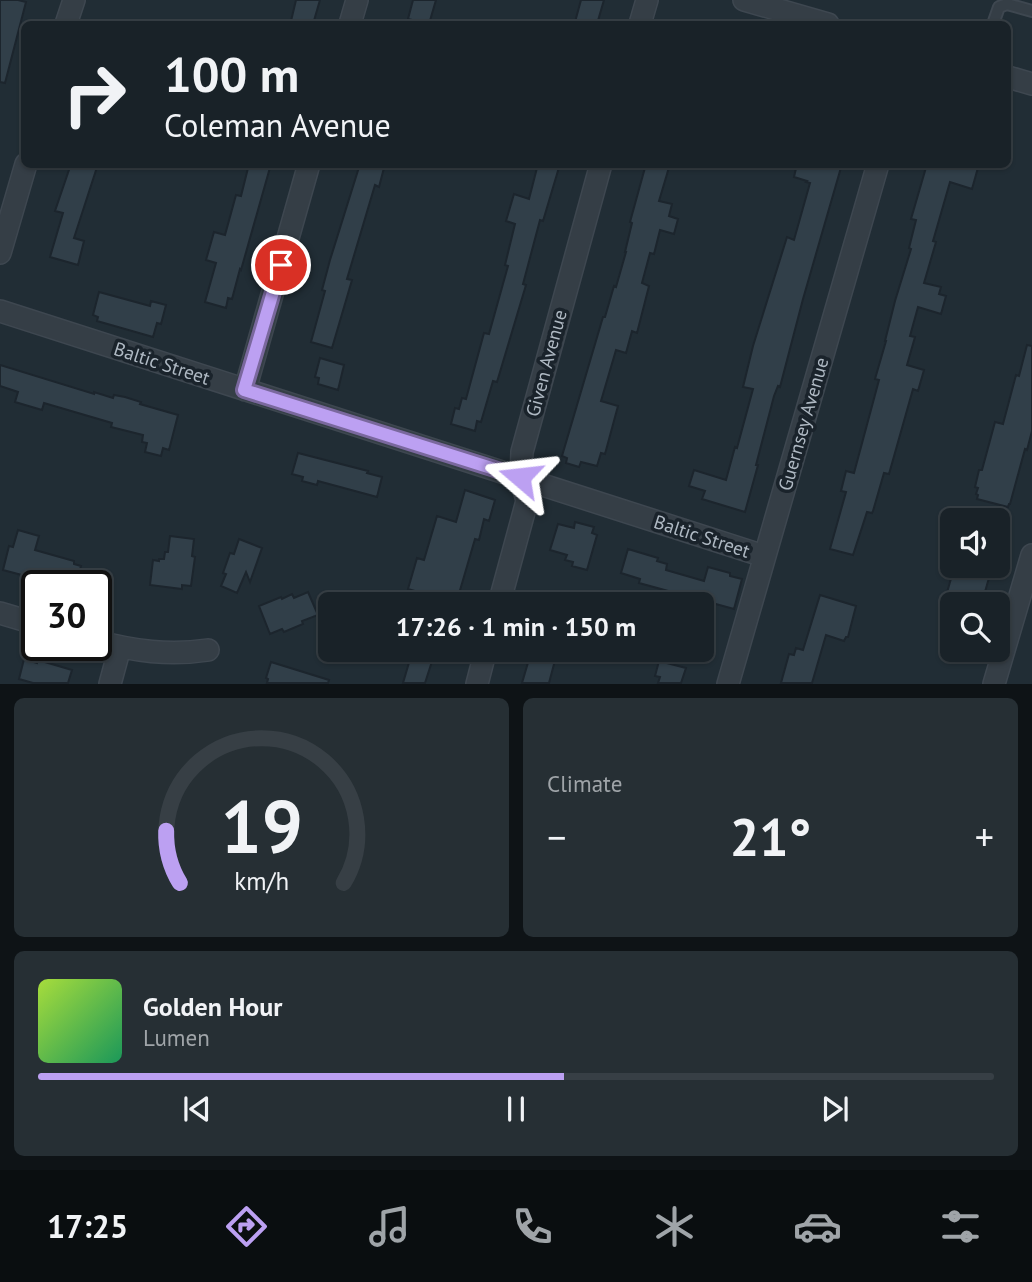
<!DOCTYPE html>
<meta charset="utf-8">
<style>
body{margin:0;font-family:"PT Sans",sans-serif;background:#262f34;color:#f1f3f6;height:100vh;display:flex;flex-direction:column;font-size:26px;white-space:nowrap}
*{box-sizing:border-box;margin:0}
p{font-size:23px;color:#9fa4a8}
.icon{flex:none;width:38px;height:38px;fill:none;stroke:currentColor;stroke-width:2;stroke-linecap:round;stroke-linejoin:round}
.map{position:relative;height:684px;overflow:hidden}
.side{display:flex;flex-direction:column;gap:14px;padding:14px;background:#0e1316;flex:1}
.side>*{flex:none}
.top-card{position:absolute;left:21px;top:21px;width:990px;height:147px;border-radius:10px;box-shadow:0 2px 5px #0004,0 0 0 2px #373f45;background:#192228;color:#f1f3f6;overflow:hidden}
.controls{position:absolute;left:940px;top:508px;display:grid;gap:14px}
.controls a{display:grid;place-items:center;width:70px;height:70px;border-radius:10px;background:#192228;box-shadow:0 2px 5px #0004,0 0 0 2px #373f45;font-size:35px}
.speed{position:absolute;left:21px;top:570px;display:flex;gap:14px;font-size:35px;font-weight:700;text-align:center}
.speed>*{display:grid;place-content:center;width:91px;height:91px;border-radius:50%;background:#192228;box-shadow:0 2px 5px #0004,0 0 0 2px #373f45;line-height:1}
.speed .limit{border:4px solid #111;border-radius:10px;background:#fff;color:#111}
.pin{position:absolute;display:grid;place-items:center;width:60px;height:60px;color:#fff;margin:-30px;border:4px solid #fff;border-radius:50%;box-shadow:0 2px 7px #0007}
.me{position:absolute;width:77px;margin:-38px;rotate:287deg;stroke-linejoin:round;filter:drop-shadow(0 0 5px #0008)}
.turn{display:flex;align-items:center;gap:24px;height:147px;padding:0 28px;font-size:32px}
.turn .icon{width:91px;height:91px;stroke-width:2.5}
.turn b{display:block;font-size:49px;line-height:60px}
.big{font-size:52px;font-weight:600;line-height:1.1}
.side .widget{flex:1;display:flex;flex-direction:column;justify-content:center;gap:10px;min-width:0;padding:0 24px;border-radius:10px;background:#262f34}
.side .dial{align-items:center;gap:0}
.dial svg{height:182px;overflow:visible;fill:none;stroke:#373f45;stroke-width:7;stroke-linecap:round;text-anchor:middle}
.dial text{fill:#f1f3f6;stroke:none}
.song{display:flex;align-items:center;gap:21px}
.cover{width:84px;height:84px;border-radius:10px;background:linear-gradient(135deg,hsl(80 70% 55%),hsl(150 70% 35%))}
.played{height:7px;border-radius:4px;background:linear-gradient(90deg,#bca0f2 55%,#373f45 55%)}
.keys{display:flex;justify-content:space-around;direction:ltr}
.heat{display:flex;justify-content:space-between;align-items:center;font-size:38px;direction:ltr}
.side .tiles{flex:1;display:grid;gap:14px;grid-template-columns:1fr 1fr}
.widget:last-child{grid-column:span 2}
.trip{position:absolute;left:318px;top:592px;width:396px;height:70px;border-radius:10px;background:#192228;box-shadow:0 2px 5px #0004,0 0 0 2px #373f45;font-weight:600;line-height:70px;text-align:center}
.tabs{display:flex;height:112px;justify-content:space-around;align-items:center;background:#0a0e10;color:#9fa4a8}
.tabs .icon{width:49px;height:49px}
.tabs .current{color:#bca0f2}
.tabs b{font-size:32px;color:#f1f3f6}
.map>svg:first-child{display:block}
</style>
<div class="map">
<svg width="1032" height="684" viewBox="0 0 1032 684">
<rect width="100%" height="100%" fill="#212d35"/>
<!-- building -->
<path fill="#313f49" stroke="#1c252d" stroke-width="2" d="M0,0H18L26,2L5,83L0,82Z
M296,0H320L313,24H292L293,21H291Z
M413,0H436L429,24L408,19Z
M581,0H604L597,24H583L575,22Z
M71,164H98L74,238L84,241L78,265L50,257L63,213L55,211Z
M249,164H271L241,270L240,269L232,299L228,298L226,308L205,302L216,263L206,260L214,232L225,235L236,195L241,196Z
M360,164H385L379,187L375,185L347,279L352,280L332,348L311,342L325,291L322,290L330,260Z
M538,164H560L543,221L540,220L523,284L526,285L497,382L493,381L481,422L477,421L475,431L451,424L455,408L459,409L462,398L466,399L484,333L489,334L508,266L505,265L515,224L506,221L514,194L529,199Z
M646,164H670L659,201L672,204L669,216L678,219L674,234L660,230L654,254L650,253L642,283L649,286L637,333L632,331L626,353L616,350L601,401L618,406L605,454L601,453L597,466L581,462L579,467L566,463L567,458L562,456L603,317H605L614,286L616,287L626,252H625L632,223L630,222Z
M797,164H842L803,299L780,387L778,386L774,396L756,465H758L745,512L702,499L705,491L689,486L694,470L726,480L735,447L737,448L753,389L743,387L753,346L787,237L794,240L810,183L806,182L807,181L794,177Z
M927,164H979L972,189L950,182L933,241L936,242L924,283L941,287L939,294L946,296L941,314L918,307L910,336L915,337L907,365L924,370L918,391L913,389L889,474L884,473L873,511L872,513L867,512L853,555L830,549L846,492L841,491L846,471L854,473L879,380L875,379L886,341H885L895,301L911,249L909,248L916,220L911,219Z
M99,292L150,306L151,301L166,305L161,324L157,323L153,337L97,321L98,317L93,315Z
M1027,345L1032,346V431L1027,450L1025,449L1010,504H1009L1008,507L977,499L978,495L976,494L978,488L975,487L979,470H982L995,422L1003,424L1016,375L1019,376Z
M320,358L344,365L338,390L318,384L319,378L315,377Z
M0,365L94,394V392L113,398L114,395L125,397L141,402L140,404L178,415L169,450L163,448L161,456L145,452L147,443L142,442L143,435L111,427L112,423L44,403L42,410L15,402L18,392L0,386Z
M298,453L368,471L367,473L382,477L377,497L318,481L317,485L302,481L303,477L292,474Z
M465,490L495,500L489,521L484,519L479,540L475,539L456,604H425L428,595L408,589L417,558L424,560L437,516L456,522Z
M575,522L594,527L592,533L597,535L587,570L572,566L573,562L565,560L567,555L550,550L558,524L574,528Z
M18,530L39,536L35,550L74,561V564L81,566L76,584L68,582L67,586H63L3,570L9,546L13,547Z
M170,536L194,539L192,556L195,557L191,586L182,585V589L150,585L153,560L159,561V559H164L165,552H168Z
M239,539L262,548L250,582L246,572L237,593L221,586L226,574L223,573L230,553L234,554Z
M628,549L658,558L657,561L667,564L666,570L704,581L708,567L730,573V576L742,579L734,609L639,583L640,579L621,573Z
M954,568L989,578L982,602L981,601L980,604H947L949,596H946Z
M308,592L318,615L302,621L303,624L284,632L282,629L270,634L259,606L281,597L282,599L292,594L294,598Z
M820,595L856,606L848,637H846L844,641L826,635L812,683H781L789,654L794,655L796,648L803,650Z
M413,649H436L425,683H403Z
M532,649H558L549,683H522Z
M24,659L37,663L38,660L72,670L68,683H33L19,679Z
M659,661L686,668L681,683H658L660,677L655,676Z
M271,662L329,680L328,683H267L268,679L266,678Z"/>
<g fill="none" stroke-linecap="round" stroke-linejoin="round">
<defs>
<path id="lane" d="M993,24L999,7L1007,4L1032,11"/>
<path id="street" d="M744,0L828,24
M66,24L74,0
M350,24L357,0
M640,24L647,0
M1008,77L1032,84
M0,253L26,164
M0,311L764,556
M245,390L309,164
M499,604L527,501L521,477L522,452L601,164
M0,613L37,624
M96,641C134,651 169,656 208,650
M110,684L120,647
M477,684L486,649
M728,684L878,164
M994,684L1032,555"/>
</defs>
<!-- lane casing -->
<use href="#lane" stroke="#3e4750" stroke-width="14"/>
<!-- street casing -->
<use href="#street" stroke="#3e4750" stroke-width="24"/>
<!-- lane -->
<use href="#lane" stroke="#353e46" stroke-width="10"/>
<!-- street -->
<use href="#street" stroke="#353e46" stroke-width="21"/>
</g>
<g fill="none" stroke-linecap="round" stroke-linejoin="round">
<defs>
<path id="route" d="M281,265L244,390L520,477"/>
</defs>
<!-- route casing -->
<use href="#route" stroke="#7a689d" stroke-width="18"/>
<!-- route -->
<use href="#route" stroke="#bca0f2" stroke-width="12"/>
</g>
<g text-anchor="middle" stroke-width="7" stroke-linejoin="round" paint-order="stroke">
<!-- street labels -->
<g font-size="19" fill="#afb9c3" stroke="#1a232b">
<text transform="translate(162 363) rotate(18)" y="7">Baltic Street</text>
<text transform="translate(546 363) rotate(-75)" y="7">Given Avenue</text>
<text transform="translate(803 424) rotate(-74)" y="7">Guernsey Avenue</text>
<text transform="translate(702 536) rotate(18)" y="7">Baltic Street</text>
</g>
</g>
</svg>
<div class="controls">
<a><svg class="icon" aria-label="sound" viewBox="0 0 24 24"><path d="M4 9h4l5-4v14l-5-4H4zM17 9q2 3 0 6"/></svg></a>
<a><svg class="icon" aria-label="search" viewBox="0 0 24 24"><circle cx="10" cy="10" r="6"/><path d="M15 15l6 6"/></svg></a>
</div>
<div class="speed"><div class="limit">30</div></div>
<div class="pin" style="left:281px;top:265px;background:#d93025"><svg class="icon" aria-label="arrive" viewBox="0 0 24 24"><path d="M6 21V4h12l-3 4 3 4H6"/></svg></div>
<svg class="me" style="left:520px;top:477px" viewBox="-20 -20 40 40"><path d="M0-17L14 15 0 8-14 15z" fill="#bca0f2" stroke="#fff" stroke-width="4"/></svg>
<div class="trip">17:26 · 1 min · 150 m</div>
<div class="top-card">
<div class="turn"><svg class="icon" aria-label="right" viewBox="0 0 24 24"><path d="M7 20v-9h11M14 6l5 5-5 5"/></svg><div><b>100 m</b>Coleman Avenue</div></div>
</div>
</div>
<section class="side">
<div class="tiles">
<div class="widget dial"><svg viewBox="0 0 100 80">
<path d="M14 69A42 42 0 1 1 86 69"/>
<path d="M14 69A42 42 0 0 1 8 46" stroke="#bca0f2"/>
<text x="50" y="56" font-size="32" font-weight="700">19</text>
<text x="50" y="72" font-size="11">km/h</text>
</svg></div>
<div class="widget"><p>Climate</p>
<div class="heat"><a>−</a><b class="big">21°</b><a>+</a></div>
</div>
<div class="widget">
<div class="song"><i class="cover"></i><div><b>Golden Hour</b><p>Lumen</p></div></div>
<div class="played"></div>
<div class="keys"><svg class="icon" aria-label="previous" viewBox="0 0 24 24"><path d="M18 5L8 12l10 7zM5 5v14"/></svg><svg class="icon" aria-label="pause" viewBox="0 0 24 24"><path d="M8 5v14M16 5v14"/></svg><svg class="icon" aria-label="next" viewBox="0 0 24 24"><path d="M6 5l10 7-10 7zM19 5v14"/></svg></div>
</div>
</div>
</section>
<nav class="tabs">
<b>17:25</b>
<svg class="icon current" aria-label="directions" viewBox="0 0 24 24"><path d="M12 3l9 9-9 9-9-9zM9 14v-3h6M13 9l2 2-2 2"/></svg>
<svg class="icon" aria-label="music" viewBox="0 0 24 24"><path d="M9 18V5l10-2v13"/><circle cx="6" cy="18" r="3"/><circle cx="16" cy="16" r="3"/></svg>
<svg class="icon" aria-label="phone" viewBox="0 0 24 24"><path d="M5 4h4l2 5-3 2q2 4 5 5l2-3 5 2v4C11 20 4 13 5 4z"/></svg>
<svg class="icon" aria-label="climate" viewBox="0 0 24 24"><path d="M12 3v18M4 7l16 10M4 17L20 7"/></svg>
<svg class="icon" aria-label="car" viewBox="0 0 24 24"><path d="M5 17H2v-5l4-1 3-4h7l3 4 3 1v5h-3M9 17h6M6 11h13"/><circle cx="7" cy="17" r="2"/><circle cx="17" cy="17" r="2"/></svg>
<svg class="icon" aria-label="filters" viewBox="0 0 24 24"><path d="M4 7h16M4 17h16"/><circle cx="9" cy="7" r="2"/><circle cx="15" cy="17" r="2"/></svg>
</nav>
